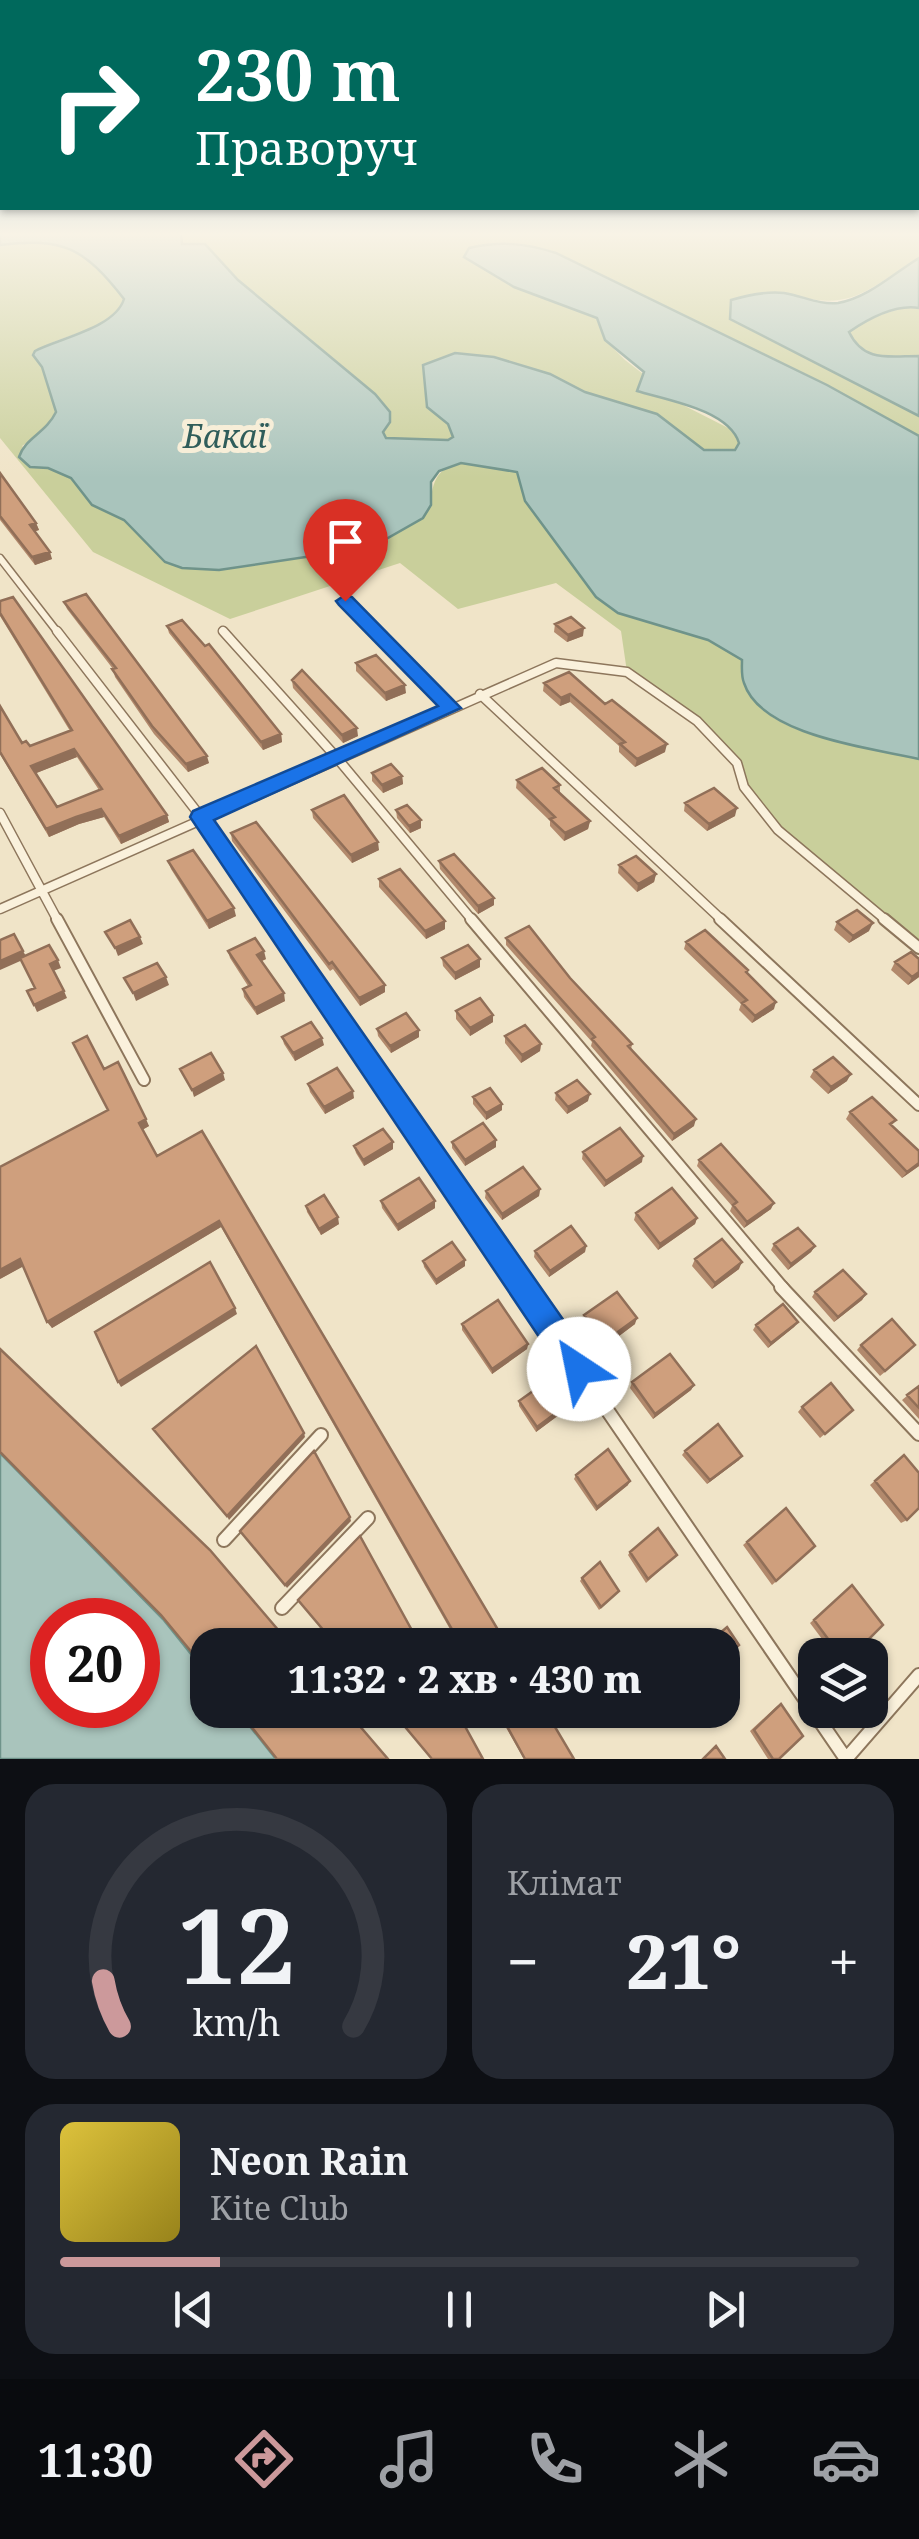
<!DOCTYPE html>
<html lang="uk">
<meta charset="utf-8">
<style>
body{margin:0;font-family:"Noto Serif",serif;background:#242831;color:#f1f3f6;height:100vh;display:flex;flex-direction:column;font-size:38px;white-space:nowrap}
*{box-sizing:border-box;margin:0}
p{font-size:32px;color:#9ea1a6}
.icon{flex:none;width:55px;height:55px;fill:none;stroke:currentColor;stroke-width:2;stroke-linecap:round;stroke-linejoin:round}
.map{position:relative;height:1759px;overflow:hidden}
.details{display:flex;flex-direction:column;gap:25px;padding:25px;background:#0d0f14;flex:1}
.details>*{flex:none}
.top-card{position:absolute;left:0px;top:0px;width:920px;height:210px;box-shadow:0 2px 8px #0004;background:#00695c;color:#fff;overflow:hidden}
.fabs{position:absolute;left:798px;top:1638px;display:grid;gap:20px}
.fabs a{display:grid;place-items:center;width:90px;height:90px;border-radius:20px;background:#171b24;box-shadow:0 2px 8px #0004;font-size:50px}
.speed{position:absolute;left:30px;top:1598px;display:flex;gap:20px;font-size:50px;font-weight:700;text-align:center}
.speed>*{display:grid;place-content:center;width:130px;height:130px;border-radius:50%;background:#171b24;box-shadow:0 2px 8px #0004;line-height:1}
.speed .limit{border:15px solid #d22;background:#fff;color:#111}
.pin{position:absolute;display:grid;place-items:center;width:85px;height:85px;color:#fff;margin:-102px -42px;border-radius:50% 50% 50% 0;rotate:-45deg;box-shadow:0 0 10px #0007}
.pin .icon{rotate:45deg}
.me{position:absolute;width:110px;margin:-55px;rotate:326deg;stroke-linejoin:round;filter:drop-shadow(0 0 8px #0008)}
.turn{display:flex;align-items:center;gap:35px;height:210px;padding:0 30px;font-size:45px}
.turn .icon{width:130px;height:130px;stroke-width:2.5}
.turn b{display:block;font-size:70px;line-height:85px}
.big{font-size:75px;font-weight:800;line-height:1.1}
.details .tile{flex:1;display:flex;flex-direction:column;justify-content:center;gap:15px;min-width:0;padding:0 35px;border-radius:30px;background:#242831}
.details .dial{align-items:center;gap:0}
.dial svg{height:260px;overflow:visible;fill:none;stroke:#363941;stroke-width:7;stroke-linecap:round;text-anchor:middle}
.dial text{fill:#f1f3f6;stroke:none}
.song{display:flex;align-items:center;gap:30px}
.cover{width:120px;height:120px;border-radius:15px;background:linear-gradient(135deg,hsl(50 70% 55%),hsl(50 70% 35%))}
.played{height:10px;border-radius:5px;background:linear-gradient(90deg,#cc999b 20%,#363941 20%)}
.keys{display:flex;justify-content:space-around;direction:ltr}
.heat{display:flex;justify-content:space-between;align-items:center;font-size:55px;direction:ltr}
.details .tiles{flex:1;display:grid;gap:25px;grid-template-columns:1fr 1fr}
.tile:last-child{grid-column:span 2}
.trip{position:absolute;left:190px;top:1628px;width:550px;height:100px;border-radius:30px;background:#171b24;box-shadow:0 2px 8px #0004;font-weight:800;line-height:100px;text-align:center}
.dock{display:flex;height:160px;justify-content:space-around;align-items:center;background:#090b0e;color:#9ea1a6}
.dock .icon{width:70px;height:70px}
.dock .current{color:#cc999b}
.dock b{font-size:45px;color:#f1f3f6}
.map>svg:first-child{display:block}
</style>
<div class="map">
<svg width="919" height="1759" viewBox="0 0 919 1759">
<rect width="100%" height="100%" fill="#f0e4c8"/>
<!-- green -->
<path fill="#c9cf9b" d="M181,232H919V258C863,291 853,313 784,293L730,319L919,416V436L827,385L727,339L579,310L597,318L605,340L625,360L683,405L736,432L739,442L735,450H704L657,414L585,392L550,374L494,357L455,353L423,365L426,407L448,424L454,436L448,440L386,438L335,361L238,280L205,244H182Z
M28,241C79,242 93,261 124,299C113,333 56,332 33,355L42,367L56,412L48,428L22,446L48,468L71,479L92,505L124,520L165,562L219,570L372,547L431,505C431,449 477,463 517,472L525,501L596,598L618,613L708,640L742,660C745,672 747,687 753,698C773,736 878,750 919,759V948L778,830L744,787L736,763L722,743L627,672L621,631L556,583L458,609L400,563L230,619L93,552L0,438V245Z
M909,306L919,308V356C888,356 864,363 848,332L871,318Z"/>
<!-- water -->
<path fill="#a9c4bc" stroke="#6f938a" stroke-width="2.5" fill-rule="evenodd" d="M0,232H181L182,244H205L238,280L375,394L390,412V422L383,432L386,438L448,440L453,437L448,424L427,407L423,365L455,353L494,357L550,374L585,392L657,414L704,450H735L739,443C729,410 667,400 637,391L644,372L605,340L597,318L514,287L464,257L469,248C501,241 525,243 556,253L827,385L919,436V759C872,748 761,736 744,683C741,676 742,667 742,660L708,640L618,613L596,597L525,501L517,472L461,463L439,471L431,482V505L423,518L372,547L219,570L182,568L165,562L124,520L92,505L71,478L48,468L30,467L19,457C25,438 46,433 56,412L42,367L33,355L35,351C60,338 115,328 124,299C84,248 64,237 0,245Z
M919,258V308C895,304 868,319 849,332C864,363 889,356 919,356V416L730,319L731,300C748,295 766,291 784,293C803,296 819,305 838,303C868,298 894,273 919,258Z
M0,1453L163,1619L207,1674L208,1710H237L276,1759H0ZM138,1620V1705H52V1620Z"/>
<g fill="none" stroke-linecap="round" stroke-linejoin="round">
<defs>
<path id="service-far3" d="M0,558L59,634
M345,601L377,634"/>
<path id="service-far2" d="M57,631L201,817L272,921
M223,631L337,758L473,921
M375,631L451,708
M480,694L723,921
M0,813L58,921
M0,909L556,663L627,672L697,721L737,763L744,787L778,830L887,921"/>
<path id="service-far1" d="M57,919L144,1080
M271,919L524,1289
M471,919L784,1289
M720,919L919,1105
M884,919L919,948"/>
<path id="service" d="M523,1287L846,1759
M781,1287L919,1434
M224,1540L321,1435
M282,1608L368,1518
M846,1759L919,1675"/>
</defs>
<!-- service-far3 casing -->
<use href="#service-far3" stroke="#8d765c" stroke-width="9"/>
<!-- service-far2 casing -->
<use href="#service-far2" stroke="#8d765c" stroke-width="11"/>
<!-- service-far1 casing -->
<use href="#service-far1" stroke="#8d765c" stroke-width="14"/>
<!-- service casing -->
<use href="#service" stroke="#8d765c" stroke-width="16"/>
<!-- service-far3 -->
<use href="#service-far3" stroke="#faf1dc" stroke-width="6"/>
<!-- service-far2 -->
<use href="#service-far2" stroke="#faf1dc" stroke-width="8"/>
<!-- service-far1 -->
<use href="#service-far1" stroke="#faf1dc" stroke-width="10"/>
<!-- service -->
<use href="#service" stroke="#faf1dc" stroke-width="12"/>
</g>
<!-- wall -->
<path fill="#b2896c" fill-rule="evenodd" d="M0,473L36,523L39,530L35,531L52,559L35,565L0,520Z
M0,601L167,815L169,822L121,844L104,817L79,824L49,837L0,754V706L22,743L30,746L70,731L0,616ZM77,757L99,790L57,807L36,773Z
M64,602L209,763L188,772L154,734L115,677L113,669L67,609Z
M555,624L583,636L567,642L554,632Z
M167,626L205,646L281,734L282,742L263,750L169,633Z
M356,663L406,693L386,701L356,671Z
M292,680L358,736L343,743L293,688Z
M544,683L605,704L665,752L635,767L619,752V746L570,702L560,706L543,691Z
M372,773L402,776L403,784L383,793L372,781Z
M517,780L560,785V793L590,821L588,829L564,841L550,826V821L516,788Z
M685,803L735,816L707,831L684,811Z
M312,810L379,850L352,863L313,818Z
M396,810L421,828L410,833L397,818Z
M231,833L385,992L360,1006L333,969L330,971L232,841Z
M168,861L236,916L209,929L171,869Z
M439,861L494,905L478,914L440,869Z
M619,865L656,874L654,882L637,892L618,873Z
M379,879L445,929L426,939L379,887Z
M837,922L869,931L849,943L834,930Z
M506,938L570,978L632,1044L631,1050L694,1126L672,1141L591,1046L592,1042L506,945Z
M686,942L748,970L747,974L774,1009L752,1023L739,1010L741,1004L684,949Z
M228,951L266,959L262,961L285,1001L257,1015L244,997L243,989L248,986L230,958Z
M442,958L480,959V967L455,980L443,966Z
M919,959V977L908,985L891,970L895,962Z
M456,1011L493,1015V1022L470,1036L456,1019Z
M377,1029L419,1030V1037L391,1053L378,1036Z
M505,1036L541,1044L540,1051L521,1063L505,1043Z
M282,1037L324,1045L295,1061L284,1044Z
M104,1069L149,1126L142,1130L157,1156L202,1131L507,1645H459L221,1227L52,1328L23,1266L0,1279L108,1110Z
M814,1070L847,1081L828,1094L810,1077Z
M308,1084L354,1098L325,1114L310,1092Z
M556,1093L588,1101L567,1114L555,1100Z
M473,1097L502,1104V1110L486,1120L473,1104Z
M850,1112L896,1120L892,1125L919,1151V1166L902,1178L846,1119Z
M393,1142V1149L364,1166L356,1153L354,1146Z
M452,1142L496,1147L465,1166L452,1148Z
M583,1152L642,1162L604,1187L582,1159Z
M699,1160L771,1209L744,1228L730,1211L732,1206L697,1166Z
M540,1189L539,1196L502,1220L485,1198L486,1191Z
M381,1201H435V1208L398,1231L382,1208Z
M306,1206L339,1224L321,1235L307,1212Z
M636,1213L697,1218L695,1224L658,1250L634,1220Z
M774,1244L815,1246L811,1252L788,1270L771,1250Z
M586,1246L585,1252L549,1277L534,1257L535,1251Z
M695,1259L739,1269L712,1289L692,1266Z
M465,1260V1266L436,1285L424,1267L423,1261Z
M815,1292L866,1294L862,1300L834,1322L812,1297Z
M584,1315L635,1324L603,1348L583,1321Z
M798,1322L794,1327L768,1348L753,1330L756,1325Z
M462,1324L528,1344L527,1349L492,1374L462,1330Z
M861,1345L910,1351L880,1376L857,1350Z
M632,1382L694,1385L691,1390L653,1419L630,1388Z
M919,1386V1419L902,1400Z
M519,1401L571,1406L536,1432L519,1406Z
M802,1407L848,1414L820,1438L798,1412Z
M685,1451L739,1460L707,1484L682,1455Z
M904,1455L907,1520L901,1523L870,1485Z
M576,1475L628,1485L596,1511L574,1479Z
M786,1508L815,1546L772,1585L743,1545Z
M630,1552L677,1555L646,1583L628,1555Z
M582,1578L619,1591L599,1610L580,1581Z
M852,1585L853,1655H834L810,1623Z
M781,1704L779,1759H768L750,1731L777,1706Z
M496,1710H545L574,1759H524Z"/>
<!-- shaded-wall -->
<path fill="#916f58" d="M36,523L39,530L33,532L30,525Z
M50,552L52,559L35,565L32,557Z
M584,628L583,636L567,642L568,635Z
M405,685L406,693L386,701L385,693Z
M570,694V702L560,706L561,698Z
M357,728L358,736L343,743L342,735Z
M281,734L282,742L263,750L261,742Z
M667,744L665,752L635,767L637,759Z
M74,749L77,757L34,774L31,766Z
M207,756L209,763L188,772L186,764Z
M402,776L403,784L383,793L382,785Z
M737,808L735,816L707,831L709,824Z
M101,809L104,817L79,824L49,837L46,829L76,817Z
M167,815L169,822L121,844L119,836Z
M421,820V828L410,833L409,826Z
M590,821L588,829L564,841L565,833Z
M378,842L379,850L352,863L351,855Z
M656,874L654,882L637,892L638,884Z
M494,898V905L478,914V906Z
M234,908L236,916L209,929L207,921Z
M445,921V929L426,939L425,931Z
M873,923L869,931L849,943L853,936Z
M140,937L143,944L118,956L115,948Z
M23,951L27,958L0,970V961Z
M264,951L266,959L259,962L257,955Z
M480,959V967L455,980V973Z
M58,960L61,968L53,971L50,964Z
M919,972V977L908,985L912,977Z
M166,977L169,985L136,1001L133,993Z
M385,985V992L360,1006L359,998Z
M64,991L67,998L37,1012L34,1005Z
M284,993L285,1001L257,1015L255,1008Z
M776,1002L774,1009L752,1023L755,1016Z
M493,1015V1022L470,1036V1028Z
M419,1030V1037L391,1053L390,1046Z
M322,1038L324,1045L295,1061L293,1053Z
M541,1044L540,1051L521,1063L522,1055Z
M223,1073L225,1080L194,1097L192,1090Z
M851,1074L847,1081L828,1094L831,1087Z
M353,1091L354,1098L325,1114L324,1107Z
M590,1094L588,1101L567,1114L568,1107Z
M502,1104V1110L486,1120V1113Z
M146,1119L149,1126L142,1130L139,1123Z
M696,1119L694,1126L672,1141L674,1134Z
M496,1140V1147L465,1166V1160Z
M393,1142V1149L364,1166L363,1160Z
M643,1156L642,1162L604,1187L606,1181Z
M919,1163V1166L902,1178L907,1172Z
M540,1189L539,1196L502,1220V1214Z
M435,1201V1208L398,1231L397,1225Z
M774,1203L771,1209L744,1228L747,1222Z
M338,1217L339,1224L321,1235L319,1229Z
M697,1218L695,1224L658,1250L660,1244Z
M219,1221L221,1227L52,1328L47,1322Z
M586,1246L585,1252L549,1277L550,1271Z
M815,1246L811,1252L788,1270L791,1264Z
M20,1259L24,1266L0,1279V1270Z
M465,1260V1266L436,1285V1280Z
M742,1262L739,1269L712,1289L715,1283Z
M866,1294L862,1300L834,1322L838,1317Z
M235,1308L237,1314L121,1387L118,1382Z
M637,1318L635,1324L603,1348L604,1342Z
M798,1322L794,1327L768,1348L771,1343Z
M528,1344L527,1349L492,1374V1369Z
M694,1385L691,1390L653,1419L655,1414Z
M572,1401L571,1406L536,1432L537,1427Z
M304,1433L305,1437L229,1520L227,1516Z
M742,1456L739,1460L707,1484L710,1480Z
M630,1481L628,1485L596,1511L597,1507Z
M350,1517L351,1521L287,1588L285,1585Z"/>
<!-- building -->
<path fill="#cf9f7d" stroke="#916f58" stroke-width="2.5" fill-rule="evenodd" d="M0,473L36,523L30,525L50,552L32,557L0,516Z
M86,594L207,756L186,764L152,726L112,669L116,668L64,602Z
M13,597L167,815L119,836L101,809L76,817L46,829L0,752V706L22,743L26,741L30,746L72,730L0,613V601ZM74,749L102,789L57,807L31,766Z
M571,617L584,628L568,635L555,624Z
M182,620L205,646L209,644L281,734L261,742L167,626Z
M376,655L405,685L385,693L356,663Z
M302,670L357,728L342,735L292,680Z
M569,672L605,704L612,700L667,744L637,759L620,744L625,742L570,694L561,698L544,683Z
M391,764L402,776L382,785L372,773Z
M542,768L560,785L554,788L590,821L565,833L550,819L555,817L517,780Z
M714,788L737,808L709,824L685,803Z
M344,795L378,842L351,855L312,810Z
M407,805L421,820L409,826L396,810Z
M256,822L385,985L359,998L332,962L329,964L231,833Z
M193,850L234,908L207,921L168,861Z
M454,854L494,898L478,906L439,861Z
M636,856L656,874L638,884L619,865Z
M400,869L445,921L425,931L379,879Z
M857,910L873,923L853,936L837,922Z
M130,920L140,937L115,948L105,932Z
M529,926L570,978L632,1044L628,1046L696,1119L674,1134L592,1039L595,1037L506,938Z
M705,930L748,970L746,972L776,1002L755,1016L742,1003L747,1000L686,942Z
M14,934L23,951L0,961V940Z
M255,938L264,951L257,955L284,993L255,1008L243,989L251,985L228,951Z
M49,945L58,960L50,964L64,991L34,1005L27,991L35,988L20,958Z
M468,945L480,959L455,973L442,958Z
M911,952L919,959V972L912,977L895,962Z
M157,963L166,977L133,993L124,978Z
M480,998L493,1015L470,1028L456,1011Z
M406,1013L419,1030L390,1046L377,1029Z
M311,1022L322,1038L293,1053L282,1037Z
M525,1025L541,1044L522,1055L505,1036Z
M87,1036L104,1069L118,1062L146,1119L139,1123L157,1156L202,1131L507,1645H461L219,1221L47,1322L20,1259L0,1270V1167L108,1110L73,1043Z
M211,1053L223,1073L192,1090L180,1069Z
M833,1057L851,1074L831,1087L814,1070Z
M337,1068L353,1091L324,1107L308,1084Z
M577,1080L590,1094L568,1107L556,1093Z
M490,1088L502,1104L486,1113L473,1097Z
M872,1097L896,1120L890,1124L919,1151V1163L907,1172L850,1112Z
M483,1123L496,1140L465,1160L452,1142Z
M620,1128L643,1156L606,1181L583,1152Z
M383,1129L393,1142L363,1160L354,1146Z
M721,1144L774,1203L747,1222L733,1205L737,1202L699,1160Z
M523,1167L540,1189L502,1214L486,1191Z
M419,1178L435,1201L397,1225L381,1201Z
M672,1188L697,1218L660,1244L636,1213Z
M324,1195L338,1217L319,1229L306,1206Z
M571,1226L586,1246L550,1271L535,1251Z
M798,1228L815,1246L791,1264L774,1244Z
M722,1239L742,1262L715,1283L695,1259Z
M452,1242L465,1260L436,1280L423,1261Z
M210,1262L235,1308L118,1382L95,1332Z
M843,1270L866,1294L838,1317L815,1292Z
M617,1292L637,1318L604,1342L584,1315Z
M498,1300L528,1344L492,1369L462,1324Z
M783,1304L798,1322L771,1343L756,1325Z
M892,1319L915,1345L885,1371L861,1345Z
M256,1346L304,1433L227,1516L153,1429Z
M0,1349L210,1550L291,1645H208V1672L161,1615L0,1452Z
M670,1354L694,1385L655,1414L632,1382Z
M554,1376L572,1401L537,1427L519,1401Z
M831,1383L853,1410L825,1434L802,1407Z
M919,1386V1408L907,1395Z
M718,1424L742,1456L710,1480L685,1451Z
M608,1449L630,1481L597,1507L576,1475Z
M314,1451L350,1517L285,1585L240,1531Z
M904,1455L919,1473V1508L907,1520L875,1481Z
M786,1508L815,1546L776,1581L747,1542Z
M658,1528L677,1555L648,1579L630,1552Z
M360,1536L420,1645H336L298,1600Z
M600,1562L619,1591L601,1607L582,1578Z
M852,1585L883,1625L853,1655H840L814,1620Z
M727,1627L739,1645L722,1660V1645H706Z
M645,1635L651,1645H633Z
M781,1704L803,1736L779,1759H773L754,1730Z
M238,1710H346L388,1759H277Z
M391,1710H456L483,1759H432Z
M498,1710H545L574,1759H525Z
M716,1746L725,1759H703Z"/>
<!-- sky -->
<linearGradient id="sky" x2="0" y2="1"><stop stop-color="#8fbad6"/><stop offset="0.49" stop-color="#f8f3e6"/><stop offset="1" stop-color="#f8f3e6" stop-opacity="0"/></linearGradient>
<rect width="919" height="478" fill="url(#sky)"/>
<!-- route -->
<path fill="#1a73e8" stroke="#114b97" stroke-width="2.5" d="M345,595L352,597L461,708L214,820L590,1358L595,1369L590,1380L579,1385L568,1380L190,817L193,811L438,706L339,605L336,601Z"/>
<g text-anchor="middle" stroke-width="10" stroke-linejoin="round" paint-order="stroke">
<!-- far-water labels -->
<g font-size="32" font-style="italic" fill="#2f5d5a" stroke="#f7eed8">
<text x="225" y="448">Бакаї</text>
</g>
</g>
</svg>
<div class="fabs">
<a><svg class="icon" aria-label="layers" viewBox="0 0 24 24"><path d="M12 4l9 5-9 5-9-5zM3 14l9 5 9-5"/></svg></a>
</div>
<div class="speed"><div class="limit">20</div></div>
<div class="pin" style="left:345px;top:601px;background:#d93025"><svg class="icon" aria-label="arrive" viewBox="0 0 24 24"><path d="M6 21V4h12l-3 4 3 4H6"/></svg></div>
<svg class="me" style="left:579px;top:1369px" viewBox="-20 -20 40 40"><circle r="19" fill="#fff"/><path d="M0-13L10 11 0 6-10 11z" fill="#1a73e8"/></svg>
<div class="trip">11:32 · 2 хв · 430 m</div>
<div class="top-card">
<div class="turn"><svg class="icon" aria-label="right" viewBox="0 0 24 24"><path d="M7 20v-9h11M14 6l5 5-5 5"/></svg><div><b>230 m</b>Праворуч</div></div>
</div>
</div>
<section class="details">
<div class="tiles">
<div class="tile dial"><svg viewBox="0 0 100 80">
<path d="M14 69A42 42 0 1 1 86 69"/>
<path d="M14 69A42 42 0 0 1 9 55" stroke="#cc999b"/>
<text x="50" y="56" font-size="32" font-weight="700">12</text>
<text x="50" y="72" font-size="11">km/h</text>
</svg></div>
<div class="tile"><p>Клімат</p>
<div class="heat"><a>−</a><b class="big">21°</b><a>+</a></div>
</div>
<div class="tile">
<div class="song"><i class="cover"></i><div><b>Neon Rain</b><p>Kite Club</p></div></div>
<div class="played"></div>
<div class="keys"><svg class="icon" aria-label="previous" viewBox="0 0 24 24"><path d="M18 5L8 12l10 7zM5 5v14"/></svg><svg class="icon" aria-label="pause" viewBox="0 0 24 24"><path d="M8 5v14M16 5v14"/></svg><svg class="icon" aria-label="next" viewBox="0 0 24 24"><path d="M6 5l10 7-10 7zM19 5v14"/></svg></div>
</div>
</div>
</section>
<nav class="dock">
<b>11:30</b>
<svg class="icon current" aria-label="directions" viewBox="0 0 24 24"><path d="M12 3l9 9-9 9-9-9zM9 14v-3h6M13 9l2 2-2 2"/></svg>
<svg class="icon" aria-label="music" viewBox="0 0 24 24"><path d="M9 18V5l10-2v13"/><circle cx="6" cy="18" r="3"/><circle cx="16" cy="16" r="3"/></svg>
<svg class="icon" aria-label="phone" viewBox="0 0 24 24"><path d="M5 4h4l2 5-3 2q2 4 5 5l2-3 5 2v4C11 20 4 13 5 4z"/></svg>
<svg class="icon" aria-label="climate" viewBox="0 0 24 24"><path d="M12 3v18M4 7l16 10M4 17L20 7"/></svg>
<svg class="icon" aria-label="car" viewBox="0 0 24 24"><path d="M5 17H2v-5l4-1 3-4h7l3 4 3 1v5h-3M9 17h6M6 11h13"/><circle cx="7" cy="17" r="2"/><circle cx="17" cy="17" r="2"/></svg>
</nav>
